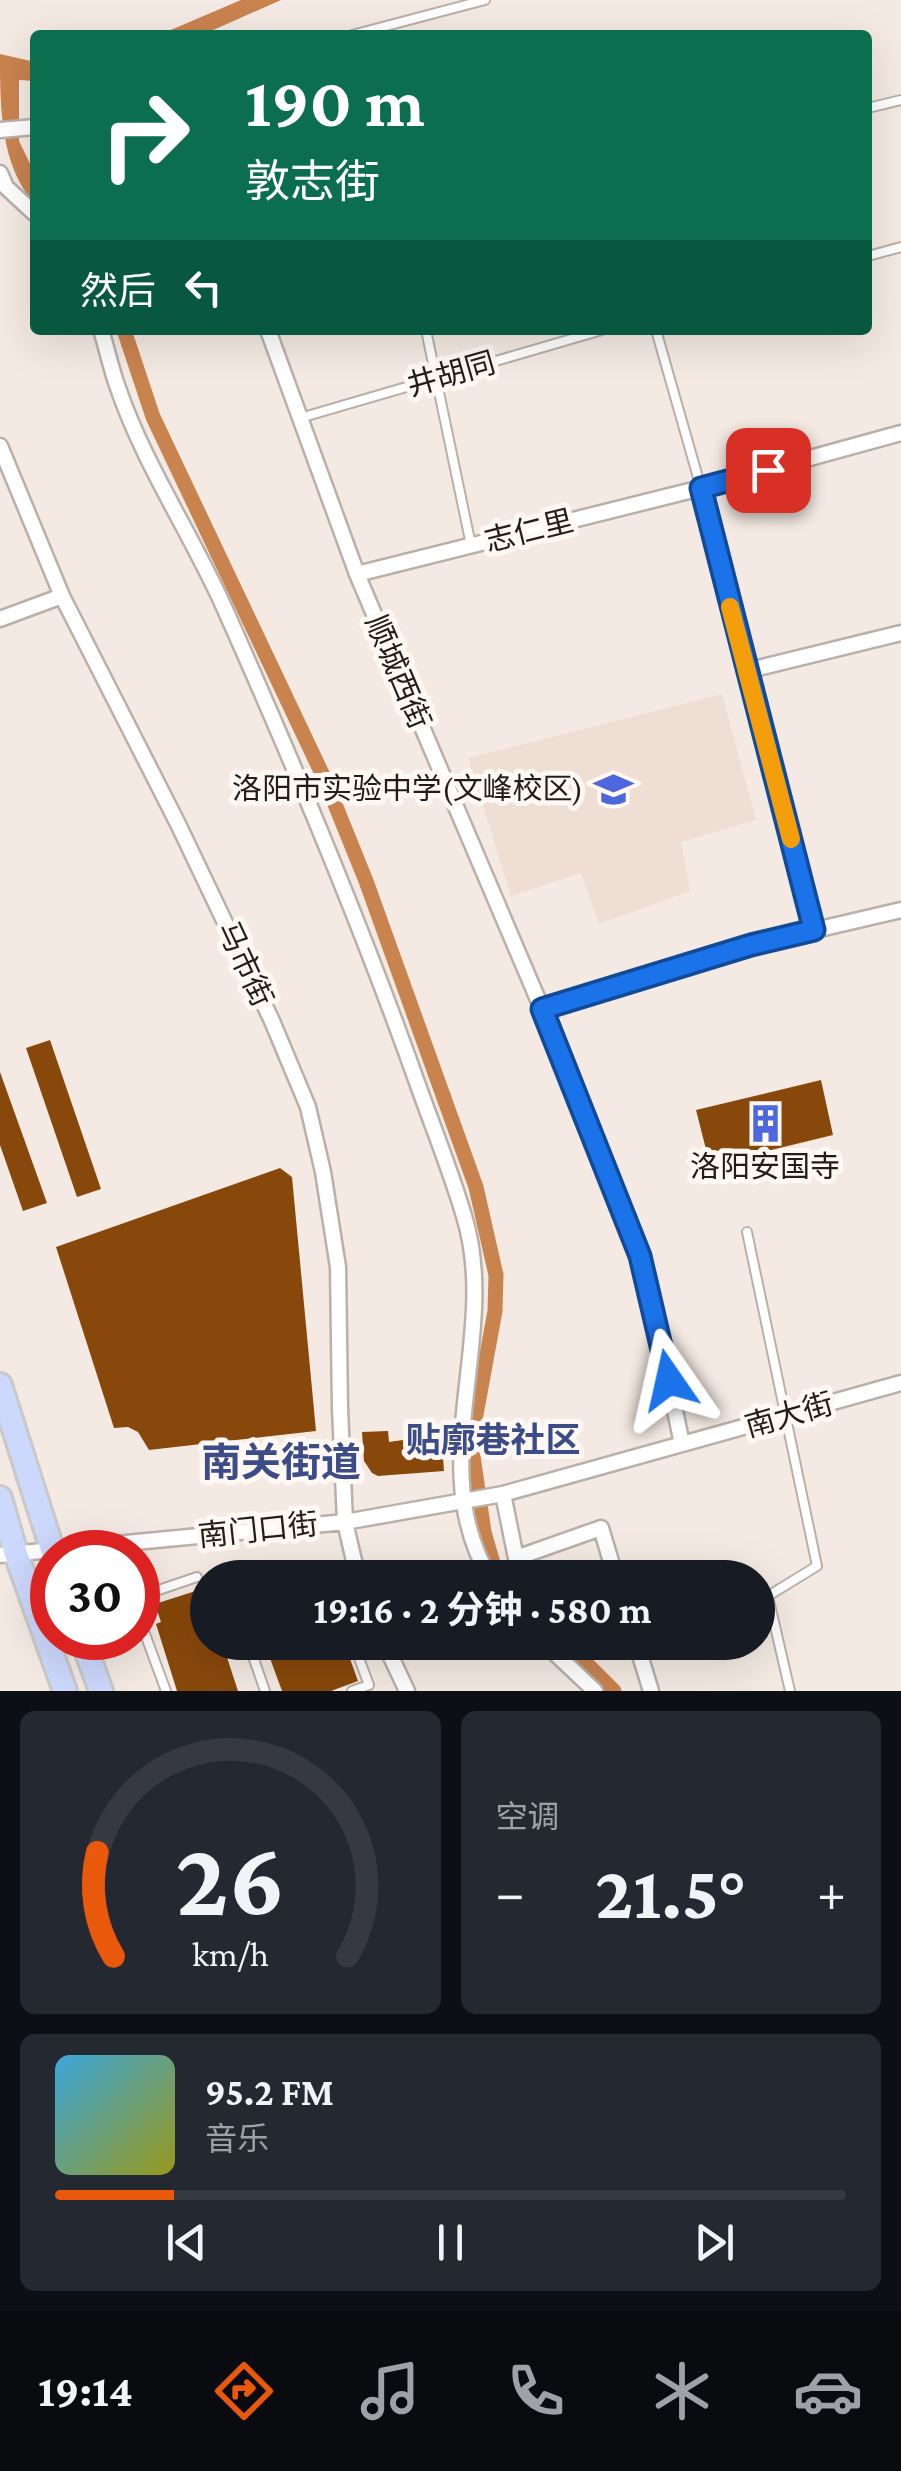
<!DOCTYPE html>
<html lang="zh">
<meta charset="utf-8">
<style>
body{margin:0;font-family:"Crimson Pro","Noto Sans SC",serif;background:#242831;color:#f1f3f6;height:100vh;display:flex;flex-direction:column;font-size:38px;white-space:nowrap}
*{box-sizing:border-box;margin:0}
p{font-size:32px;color:#9ea1a6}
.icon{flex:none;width:55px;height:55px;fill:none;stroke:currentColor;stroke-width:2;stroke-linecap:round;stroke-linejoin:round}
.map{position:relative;height:1691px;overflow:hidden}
.panel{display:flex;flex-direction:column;gap:20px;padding:20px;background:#0d0f14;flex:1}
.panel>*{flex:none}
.top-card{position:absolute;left:30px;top:30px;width:842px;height:305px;border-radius:10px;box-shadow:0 10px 40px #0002;background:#0b6e4f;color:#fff;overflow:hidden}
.speed{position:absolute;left:30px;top:1530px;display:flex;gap:20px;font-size:50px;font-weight:700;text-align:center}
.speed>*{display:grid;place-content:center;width:130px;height:130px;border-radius:50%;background:#171b24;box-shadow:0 10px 40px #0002;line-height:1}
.speed .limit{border:15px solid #d22;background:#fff;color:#111}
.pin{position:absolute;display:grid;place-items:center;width:85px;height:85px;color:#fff;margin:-42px;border-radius:20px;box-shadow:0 5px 15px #0006}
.me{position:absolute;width:110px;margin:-55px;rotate:349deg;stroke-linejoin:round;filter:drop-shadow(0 0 8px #0008)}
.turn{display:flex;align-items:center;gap:35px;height:210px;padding:0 50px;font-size:45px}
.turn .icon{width:130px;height:130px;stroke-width:2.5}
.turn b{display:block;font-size:70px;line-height:85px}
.then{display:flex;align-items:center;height:95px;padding:0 50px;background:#0003;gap:20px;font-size:38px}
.big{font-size:75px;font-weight:700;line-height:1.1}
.panel .widget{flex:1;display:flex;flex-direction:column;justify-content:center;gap:15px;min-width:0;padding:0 35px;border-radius:15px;background:#242831}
.panel .dial{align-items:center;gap:0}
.dial svg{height:260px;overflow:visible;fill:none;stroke:#363941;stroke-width:7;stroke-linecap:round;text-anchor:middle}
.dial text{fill:#f1f3f6;stroke:none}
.song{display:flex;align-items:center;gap:30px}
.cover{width:120px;height:120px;border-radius:15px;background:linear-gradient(135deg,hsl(200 70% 55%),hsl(60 70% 35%))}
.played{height:10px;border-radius:5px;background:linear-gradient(90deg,#ea580c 15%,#363941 15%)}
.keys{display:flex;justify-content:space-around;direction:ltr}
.heat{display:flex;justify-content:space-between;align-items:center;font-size:55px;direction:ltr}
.panel .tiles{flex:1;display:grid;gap:20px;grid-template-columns:1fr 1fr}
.widget:last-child{grid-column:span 2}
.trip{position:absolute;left:190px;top:1560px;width:585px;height:100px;border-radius:50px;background:#171b24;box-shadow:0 10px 40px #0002;font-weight:700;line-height:100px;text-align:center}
.dock{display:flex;height:160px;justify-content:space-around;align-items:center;background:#090b0e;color:#9ea1a6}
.dock .icon{width:70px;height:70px}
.dock .selected{color:#ea580c}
.dock b{font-size:45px;color:#f1f3f6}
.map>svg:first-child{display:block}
</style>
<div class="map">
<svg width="901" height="1691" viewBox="0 0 901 1691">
<rect width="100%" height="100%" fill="#f4eae3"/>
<!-- built -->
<path fill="#efded3" d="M722,694L756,820L681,842L690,891L599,924L581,873L511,896L468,758Z"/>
<!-- water -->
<path fill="#c9834f" d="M241,0H281L202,35H159Z
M0,54L35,62V81L19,80V141L35,174V204C0,166 0,106 0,54Z"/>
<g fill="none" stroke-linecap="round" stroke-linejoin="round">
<!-- canal -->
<path stroke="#c9834f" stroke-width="15" d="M124,330L153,417L326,782L366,881L476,1187L496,1275L495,1311L471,1442L484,1532L493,1563L504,1578
M565,1642L614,1691"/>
</g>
<!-- building -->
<path fill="#88480b" d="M50,1040L101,1189L77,1197L26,1048Z
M0,1072L47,1203L23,1211L0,1145Z
M821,1080L833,1135L710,1165L696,1110Z
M280,1168L292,1177L316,1431L149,1450L138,1432L128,1427L114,1428L56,1247Z
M388,1431L389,1442L410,1439L411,1446L442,1444L444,1471L378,1476L372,1473L364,1461L362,1432Z
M208,1587V1642H222L238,1691H177L156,1624L161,1622L155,1604Z
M264,1642H344L358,1681L331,1691H282Z"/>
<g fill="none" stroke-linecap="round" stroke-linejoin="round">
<defs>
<path id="service" d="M352,35L485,0
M868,108L901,100
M868,256L901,247
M426,330L471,545
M656,330L701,488
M300,418L602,330
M747,1232L817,1566L768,1596L790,1691
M296,1578L327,1572L329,1578
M138,1597L197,1577
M138,1615L166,1691
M248,1642L265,1691
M352,1691L369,1685L353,1642"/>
<path id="minor" d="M0,130L35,127
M0,173L6,187L35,214
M101,330C107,349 111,369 118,388C144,464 190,532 223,605C294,764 361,924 419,1088C434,1130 451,1172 464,1216C501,1335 422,1465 490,1578
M268,330L357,574L542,1009L640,1256L655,1315L682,1444
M0,446L62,596L178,824L272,1021L308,1107L323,1172L338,1267L340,1408L345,1522L358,1578
M701,488L815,930
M357,574L701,488L901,433
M0,619L62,596
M746,671L901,633
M542,1009L751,945L901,910
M503,1494L516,1558L601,1528L616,1578
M0,1555L345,1522L503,1494L901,1383
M384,1642L407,1691
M543,1642L595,1691
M636,1642L651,1691"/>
<path id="trunk" d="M0,1385L53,1552
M0,1498L16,1554L65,1691
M82,1638L101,1691"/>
</defs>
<!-- service casing -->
<use href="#service" stroke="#b9b0aa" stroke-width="12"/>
<!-- minor casing -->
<use href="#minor" stroke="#b9b0aa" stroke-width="19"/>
<!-- trunk casing -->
<use href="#trunk" stroke="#c9c9c8" stroke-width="28"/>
<!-- service -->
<use href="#service" stroke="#fff" stroke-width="8"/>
<!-- minor -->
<use href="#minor" stroke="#fff" stroke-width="14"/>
<!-- trunk -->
<use href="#trunk" stroke="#ccd8fc" stroke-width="22"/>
</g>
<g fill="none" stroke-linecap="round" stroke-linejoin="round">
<defs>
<path id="route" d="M669,1380L640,1256L542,1009L751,945L814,930L701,488L768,470"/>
</defs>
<!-- route casing -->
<use href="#route" stroke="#114b97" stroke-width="25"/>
<!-- route -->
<use href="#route" stroke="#1a73e8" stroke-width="18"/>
<!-- slow -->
<path stroke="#f59e0b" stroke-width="18" d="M730,607L791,839"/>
</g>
<!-- icons -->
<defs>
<symbol id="school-bare" viewBox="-9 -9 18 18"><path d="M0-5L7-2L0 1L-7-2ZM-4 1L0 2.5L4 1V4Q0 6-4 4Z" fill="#4c68dc" stroke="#fef8f4" stroke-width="2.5" paint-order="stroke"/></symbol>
<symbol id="building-bare" viewBox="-9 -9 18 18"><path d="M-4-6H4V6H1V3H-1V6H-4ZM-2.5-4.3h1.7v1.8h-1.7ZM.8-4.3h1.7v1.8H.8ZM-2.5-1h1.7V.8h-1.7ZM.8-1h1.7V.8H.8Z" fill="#4c68dc" stroke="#fef8f4" stroke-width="2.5" paint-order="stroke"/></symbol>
</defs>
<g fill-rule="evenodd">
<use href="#school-bare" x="586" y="762" width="55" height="55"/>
<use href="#building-bare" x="738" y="1096" width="55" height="55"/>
</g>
<g text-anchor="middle" stroke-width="10" stroke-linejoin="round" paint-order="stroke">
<!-- street labels -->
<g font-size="30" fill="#201d1a" stroke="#fef8f4">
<text transform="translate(451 374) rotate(-16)" y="10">井胡同</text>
<text transform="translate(529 531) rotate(-14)" y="10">志仁里</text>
<text transform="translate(398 672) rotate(67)" y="10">顺城西街</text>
<text transform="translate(245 964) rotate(65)" y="10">马市街</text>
<text transform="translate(789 1415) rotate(-16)" y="10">南大街</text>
<text transform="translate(258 1530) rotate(-6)" y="10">南门口街</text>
</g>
<!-- poi labels -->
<g font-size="30" fill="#201d1a" stroke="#fef8f4" text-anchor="end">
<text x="583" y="799">洛阳市实验中学(文峰校区)</text>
<text x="765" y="1177" text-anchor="middle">洛阳安国寺</text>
</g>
<!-- quarter labels -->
<g font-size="35" font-weight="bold" fill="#3b4c87" stroke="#fef8f4">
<text x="493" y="1452">贴廓巷社区</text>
</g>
<!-- district labels -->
<g font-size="40" font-weight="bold" fill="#3b4c87" stroke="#fef8f4">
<text x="281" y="1476">南关街道</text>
</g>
</g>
</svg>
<div class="speed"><div class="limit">30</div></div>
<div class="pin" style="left:768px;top:470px;background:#d93025"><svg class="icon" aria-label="arrive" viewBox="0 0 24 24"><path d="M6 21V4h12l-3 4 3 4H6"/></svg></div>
<svg class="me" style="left:669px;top:1380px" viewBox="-20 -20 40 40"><path d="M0-17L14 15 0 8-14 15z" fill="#1a73e8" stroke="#fff" stroke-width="4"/></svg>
<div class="trip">19:16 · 2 分钟 · 580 m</div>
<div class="top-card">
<div class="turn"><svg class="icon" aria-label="right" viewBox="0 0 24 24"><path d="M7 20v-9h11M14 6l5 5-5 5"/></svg><div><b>190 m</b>敦志街</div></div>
<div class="then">然后<svg class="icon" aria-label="left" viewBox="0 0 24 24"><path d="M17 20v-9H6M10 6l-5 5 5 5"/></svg></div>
</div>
</div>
<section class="panel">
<div class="tiles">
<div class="widget dial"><svg viewBox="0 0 100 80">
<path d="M14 69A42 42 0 1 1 86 69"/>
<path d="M14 69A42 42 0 0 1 9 37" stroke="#ea580c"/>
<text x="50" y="56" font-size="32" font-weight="700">26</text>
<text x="50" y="72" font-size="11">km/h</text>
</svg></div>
<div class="widget"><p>空调</p>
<div class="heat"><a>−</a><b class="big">21.5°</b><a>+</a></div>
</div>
<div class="widget">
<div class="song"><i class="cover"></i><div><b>95.2 FM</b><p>音乐</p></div></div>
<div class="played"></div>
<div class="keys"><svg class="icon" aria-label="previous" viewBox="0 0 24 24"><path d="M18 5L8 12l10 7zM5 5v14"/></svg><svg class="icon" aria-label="pause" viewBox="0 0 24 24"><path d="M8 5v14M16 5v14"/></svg><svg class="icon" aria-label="next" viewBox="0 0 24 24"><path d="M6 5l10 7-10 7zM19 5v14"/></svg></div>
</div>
</div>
</section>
<nav class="dock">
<b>19:14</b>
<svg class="icon selected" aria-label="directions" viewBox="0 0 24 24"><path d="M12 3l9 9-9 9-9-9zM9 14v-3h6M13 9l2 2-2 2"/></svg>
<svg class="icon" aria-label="music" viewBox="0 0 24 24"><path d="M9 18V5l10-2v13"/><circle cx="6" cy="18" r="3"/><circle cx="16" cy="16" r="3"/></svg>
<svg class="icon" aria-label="phone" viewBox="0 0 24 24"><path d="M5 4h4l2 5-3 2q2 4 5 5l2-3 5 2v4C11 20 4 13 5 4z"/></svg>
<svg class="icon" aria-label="climate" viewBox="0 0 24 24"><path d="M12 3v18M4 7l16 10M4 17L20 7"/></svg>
<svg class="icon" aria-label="car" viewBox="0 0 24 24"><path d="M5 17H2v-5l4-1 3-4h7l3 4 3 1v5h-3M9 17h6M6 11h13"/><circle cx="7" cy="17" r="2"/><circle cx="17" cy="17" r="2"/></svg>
</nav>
